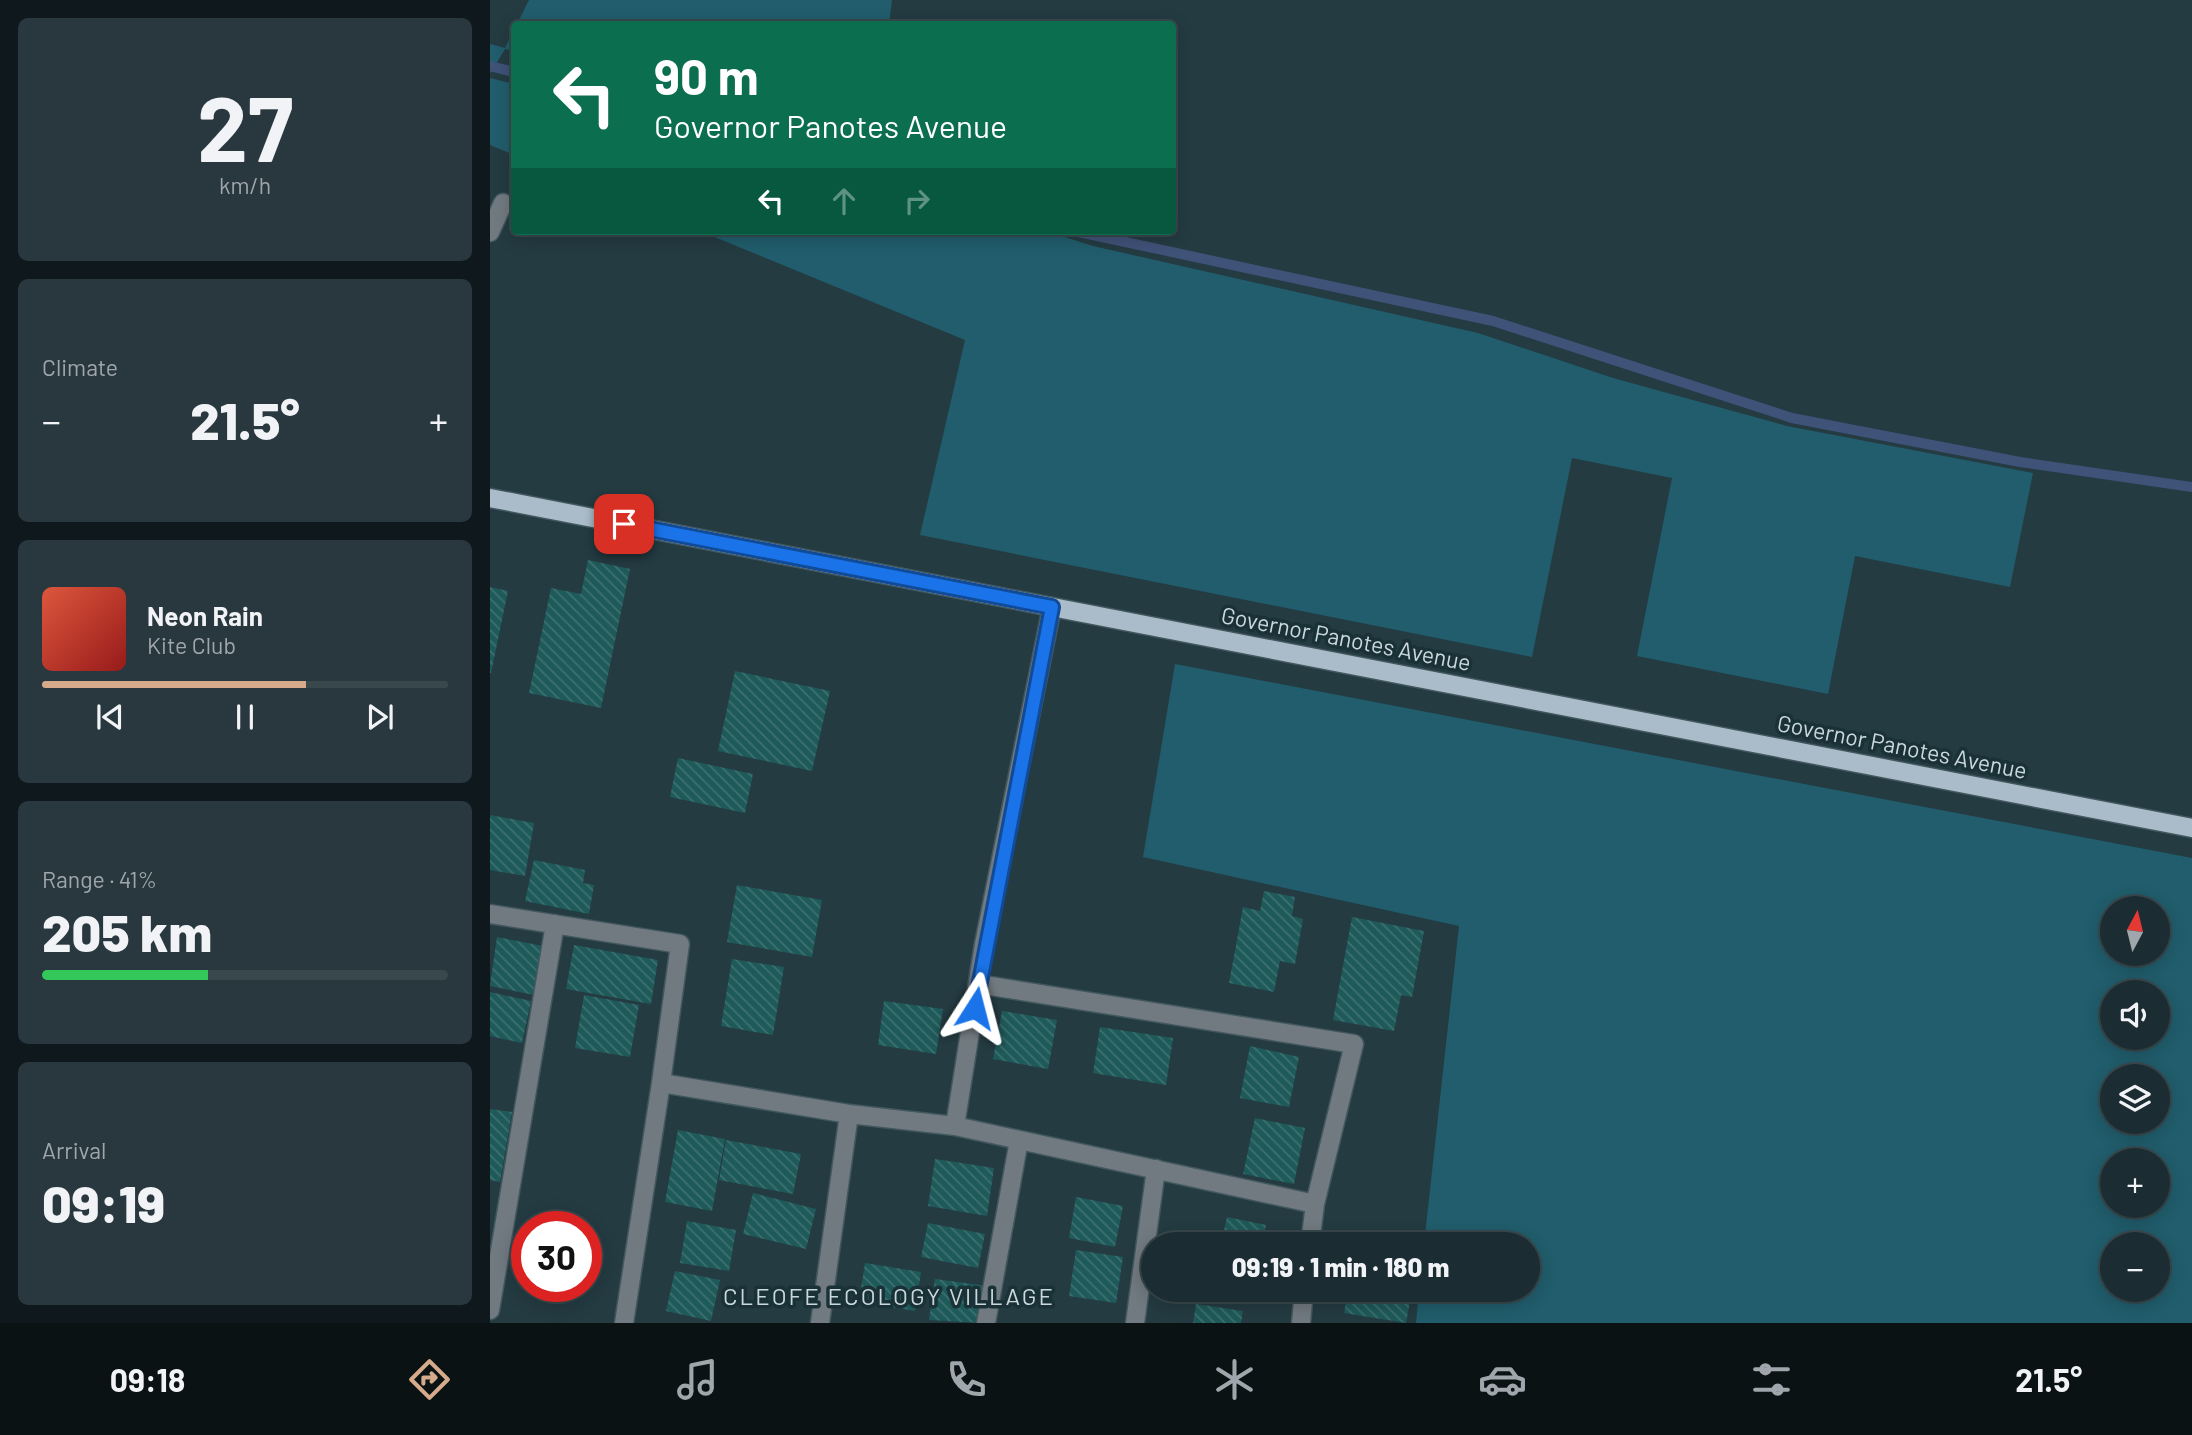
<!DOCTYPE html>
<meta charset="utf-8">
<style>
body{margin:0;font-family:Barlow,sans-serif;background:#28383e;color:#f1f3f6;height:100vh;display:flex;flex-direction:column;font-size:26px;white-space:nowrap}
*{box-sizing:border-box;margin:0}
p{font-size:23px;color:#a0a7ac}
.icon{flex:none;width:38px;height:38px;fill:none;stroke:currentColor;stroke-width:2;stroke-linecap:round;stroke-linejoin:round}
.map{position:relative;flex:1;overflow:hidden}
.panel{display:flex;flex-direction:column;gap:18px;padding:18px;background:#0f181c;width:490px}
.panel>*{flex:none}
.top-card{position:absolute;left:21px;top:21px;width:665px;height:214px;border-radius:7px;box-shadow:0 4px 18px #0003,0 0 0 2px #39484d;background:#0b6e4f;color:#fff;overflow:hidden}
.needle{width:46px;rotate:7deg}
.controls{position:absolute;left:1610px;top:896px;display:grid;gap:14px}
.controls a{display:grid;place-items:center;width:70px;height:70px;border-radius:50%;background:#1b2c32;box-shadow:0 4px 18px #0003,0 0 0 2px #39484d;font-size:35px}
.speed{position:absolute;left:21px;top:1211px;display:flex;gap:14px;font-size:35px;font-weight:700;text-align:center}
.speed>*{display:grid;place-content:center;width:91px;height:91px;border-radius:50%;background:#1b2c32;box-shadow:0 4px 18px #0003,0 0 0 2px #39484d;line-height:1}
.speed .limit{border:10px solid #d22;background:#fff;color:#111}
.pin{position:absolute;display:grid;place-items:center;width:60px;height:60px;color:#fff;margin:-30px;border-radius:14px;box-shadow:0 4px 10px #0006}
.me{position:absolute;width:77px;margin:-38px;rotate:9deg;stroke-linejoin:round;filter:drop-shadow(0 0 5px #0008)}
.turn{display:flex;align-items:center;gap:24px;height:147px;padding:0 28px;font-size:32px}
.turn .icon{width:91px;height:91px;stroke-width:2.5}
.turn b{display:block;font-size:49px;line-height:60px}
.lanes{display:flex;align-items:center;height:66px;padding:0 28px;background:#0003;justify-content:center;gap:35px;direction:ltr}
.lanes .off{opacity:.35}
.big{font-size:52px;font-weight:800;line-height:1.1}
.panel .card{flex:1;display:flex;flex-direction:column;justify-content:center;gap:10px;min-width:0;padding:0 24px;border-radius:10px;background:#28383e}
.panel .dial{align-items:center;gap:0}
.dial b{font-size:91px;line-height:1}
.song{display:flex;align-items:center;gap:21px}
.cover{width:84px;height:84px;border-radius:10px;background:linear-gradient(135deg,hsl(10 70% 55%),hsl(0 70% 35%))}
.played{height:7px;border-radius:4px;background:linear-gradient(90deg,#d6ab8b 65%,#39484d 65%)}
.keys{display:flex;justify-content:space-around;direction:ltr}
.heat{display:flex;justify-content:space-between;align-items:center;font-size:38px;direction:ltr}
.charge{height:10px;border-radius:5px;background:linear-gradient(90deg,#34c759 41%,#39484d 0)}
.trip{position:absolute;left:651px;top:1232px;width:399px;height:70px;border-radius:35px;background:#1b2c32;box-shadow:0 4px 18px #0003,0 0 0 2px #39484d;font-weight:800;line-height:70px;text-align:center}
.dock{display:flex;height:112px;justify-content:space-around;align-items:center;background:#0b1214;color:#a0a7ac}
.dock .icon{width:49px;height:49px}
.dock .selected{color:#d6ab8b}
.dock b{font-size:32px;color:#f1f3f6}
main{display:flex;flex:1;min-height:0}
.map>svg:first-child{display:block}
</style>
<main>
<section class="panel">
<div class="card dial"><b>27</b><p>km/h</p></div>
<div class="card"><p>Climate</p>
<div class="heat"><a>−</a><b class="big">21.5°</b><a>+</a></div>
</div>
<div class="card">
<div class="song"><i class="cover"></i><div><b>Neon Rain</b><p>Kite Club</p></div></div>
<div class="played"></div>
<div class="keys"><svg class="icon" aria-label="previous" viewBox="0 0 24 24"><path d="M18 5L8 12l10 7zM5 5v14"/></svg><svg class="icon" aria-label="pause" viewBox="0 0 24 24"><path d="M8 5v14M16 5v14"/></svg><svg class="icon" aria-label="next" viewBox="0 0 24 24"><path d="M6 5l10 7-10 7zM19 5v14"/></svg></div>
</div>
<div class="card"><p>Range · 41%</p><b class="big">205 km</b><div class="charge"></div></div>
<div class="card"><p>Arrival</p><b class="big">09:19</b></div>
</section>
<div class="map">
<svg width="1702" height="1323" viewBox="0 0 1702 1323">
<defs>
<pattern id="building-back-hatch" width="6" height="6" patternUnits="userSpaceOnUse" patternTransform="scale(1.75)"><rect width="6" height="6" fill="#1e5a59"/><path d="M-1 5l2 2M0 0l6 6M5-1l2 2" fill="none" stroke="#3d7170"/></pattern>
</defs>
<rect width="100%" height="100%" fill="#243b42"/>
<!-- green -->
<path fill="#215d6c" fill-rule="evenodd" d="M39,0H402L399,24H27Z
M24,29V51L15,49L0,74V44L15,48Z
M0,78L24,84V155L0,145Z
M210,231H556L603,246L988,333L1123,378L1297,426L1543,473L1520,587L1365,556L1338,694L1147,656L1182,478L1082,458L1042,657L430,535L475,340Z
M685,664L1702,858V1323H926L929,1290H1038V1244H934L969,926L653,857ZM1668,908V954H1622V908ZM1668,992V1038H1622V992ZM1668,1076V1122H1622V1076ZM1668,1160V1206H1622V1160ZM1622,1244H1668V1290H1622Z"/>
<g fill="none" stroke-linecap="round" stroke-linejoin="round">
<!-- stream -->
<path stroke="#3f5278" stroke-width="10" d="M0,66L24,72
M584,231L1003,321L1302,418L1530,462L1702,487"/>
</g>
<!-- building -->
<path fill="url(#building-back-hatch)" d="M98,560L140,569L111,708L39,693L61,588L91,594Z
M0,587L18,591L1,673H0Z
M245,671L340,691L322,771L228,751Z
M188,758L263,774L255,813L180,797Z
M0,815L44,823L35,876L0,870Z
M44,860L95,870L93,883L104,885L99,914L35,901Z
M247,885L332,900L322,957L237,942Z
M774,891L805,897L802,916L813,919L805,964L790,961L784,992L739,983L753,907L770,911Z
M862,917L934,931L922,997L911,995L904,1031L843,1020Z
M7,937L53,946L44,995L0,986Z
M84,945L168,960L161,1004L76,989Z
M242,959L294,967L283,1035L231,1026Z
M0,992L41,1001L32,1043L0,1036Z
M94,995L149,1005L140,1057L85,1048Z
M394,1001L453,1009L446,1054L388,1045Z
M512,1011L567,1020L558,1069L503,1059Z
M610,1027L683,1038L676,1085L603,1073Z
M760,1046L809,1057L799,1107L750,1098Z
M0,1109L22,1112L10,1182L0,1180Z
M765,1118L815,1128L804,1184L753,1174Z
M188,1130L235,1139L222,1211L175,1202Z
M236,1140L311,1154L303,1194L229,1180Z
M445,1159L504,1168L497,1216L438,1206Z
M263,1193L326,1209L316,1249L253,1234Z
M586,1197L633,1206L625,1247L579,1238Z
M737,1217L776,1225L772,1244H731Z
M197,1221L246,1230L239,1271L190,1263Z
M438,1223L495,1234L488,1268L431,1257Z
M586,1250L633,1257L626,1303L579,1296Z
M375,1263L431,1272L425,1311L369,1301Z
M185,1271L230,1280L221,1321L176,1311Z
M445,1279L497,1286L491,1323L439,1320Z
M692,1290H748L745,1303L691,1294Z
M858,1290H922L916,1323L854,1313Z
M706,1304L753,1311L751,1323H703Z"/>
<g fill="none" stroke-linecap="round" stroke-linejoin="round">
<defs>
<path id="minor" d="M0,232L13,203
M562,607L494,944L465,1126L825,1204L820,1244
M0,914L190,944L171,1083
M488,984L864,1044L825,1204
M359,1114L465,1126
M0,1310L65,924
M134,1323L171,1083L359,1114L330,1323
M496,1323L529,1140
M645,1323L666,1169
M811,1323L814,1290"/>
<path id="major" d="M0,498L1702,828"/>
</defs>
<!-- minor casing -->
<use href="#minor" stroke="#42575e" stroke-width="21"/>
<!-- major casing -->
<use href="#major" stroke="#42575e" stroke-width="21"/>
<!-- minor -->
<use href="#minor" stroke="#717a80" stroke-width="18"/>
<!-- major -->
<use href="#major" stroke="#aabcc9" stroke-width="18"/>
</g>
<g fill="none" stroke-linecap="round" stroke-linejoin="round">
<defs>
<path id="route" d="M134,524L562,607L485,1008"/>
</defs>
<!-- route casing -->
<use href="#route" stroke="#114b97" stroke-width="18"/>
<!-- route -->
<use href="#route" stroke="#1a73e8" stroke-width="12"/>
</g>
<g text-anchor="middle" stroke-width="7" stroke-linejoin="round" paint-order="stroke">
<!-- street labels -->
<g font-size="23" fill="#cad8dc" stroke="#193137">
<text transform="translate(856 639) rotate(11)" y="8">Governor Panotes Avenue</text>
<text transform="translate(1412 747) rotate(11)" y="8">Governor Panotes Avenue</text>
</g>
<!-- neighbourhood labels -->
<g font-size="24" letter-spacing="2" fill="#cad8dc" stroke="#193137">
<text x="399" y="1305">CLEOFE ECOLOGY VILLAGE</text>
</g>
</g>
</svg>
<div class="controls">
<a><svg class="needle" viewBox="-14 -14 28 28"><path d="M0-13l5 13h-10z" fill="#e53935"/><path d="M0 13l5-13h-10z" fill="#a0a7ac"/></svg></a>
<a><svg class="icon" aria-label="sound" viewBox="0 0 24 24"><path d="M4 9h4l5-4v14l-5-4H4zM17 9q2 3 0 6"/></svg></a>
<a><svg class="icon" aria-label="layers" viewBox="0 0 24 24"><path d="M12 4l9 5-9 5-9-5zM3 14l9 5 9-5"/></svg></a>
<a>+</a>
<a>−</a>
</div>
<div class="speed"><div class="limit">30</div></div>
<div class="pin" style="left:134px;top:524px;background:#d93025"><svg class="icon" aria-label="arrive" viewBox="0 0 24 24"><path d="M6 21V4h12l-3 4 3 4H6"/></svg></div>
<svg class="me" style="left:485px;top:1008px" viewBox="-20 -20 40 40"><path d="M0-17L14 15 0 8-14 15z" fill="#1a73e8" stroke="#fff" stroke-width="4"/></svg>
<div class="trip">09:19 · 1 min · 180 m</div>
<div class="top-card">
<div class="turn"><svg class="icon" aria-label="left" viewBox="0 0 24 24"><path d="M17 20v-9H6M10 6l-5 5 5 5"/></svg><div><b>90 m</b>Governor Panotes Avenue</div></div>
<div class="lanes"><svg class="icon" aria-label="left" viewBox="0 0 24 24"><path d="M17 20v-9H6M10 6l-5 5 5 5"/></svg><svg class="icon off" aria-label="ahead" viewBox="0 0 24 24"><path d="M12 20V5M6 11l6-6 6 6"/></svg><svg class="icon off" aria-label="right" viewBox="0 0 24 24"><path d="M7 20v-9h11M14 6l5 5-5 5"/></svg></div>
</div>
</div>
</main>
<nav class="dock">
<b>09:18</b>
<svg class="icon selected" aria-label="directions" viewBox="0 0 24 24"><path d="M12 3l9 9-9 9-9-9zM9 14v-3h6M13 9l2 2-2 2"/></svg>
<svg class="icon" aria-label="music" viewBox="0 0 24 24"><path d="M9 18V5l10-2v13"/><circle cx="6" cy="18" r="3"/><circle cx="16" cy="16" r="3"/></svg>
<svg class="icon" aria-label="phone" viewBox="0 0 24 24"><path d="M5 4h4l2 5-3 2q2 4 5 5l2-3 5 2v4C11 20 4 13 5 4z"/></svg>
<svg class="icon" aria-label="climate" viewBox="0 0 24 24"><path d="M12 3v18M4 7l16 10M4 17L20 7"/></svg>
<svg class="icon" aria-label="car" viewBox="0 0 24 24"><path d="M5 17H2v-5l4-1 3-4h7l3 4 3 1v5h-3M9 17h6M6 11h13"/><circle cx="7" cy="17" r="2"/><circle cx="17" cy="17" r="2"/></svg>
<svg class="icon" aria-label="filters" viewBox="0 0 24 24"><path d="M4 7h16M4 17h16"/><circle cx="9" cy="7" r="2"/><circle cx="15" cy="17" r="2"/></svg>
<b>21.5°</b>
</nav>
